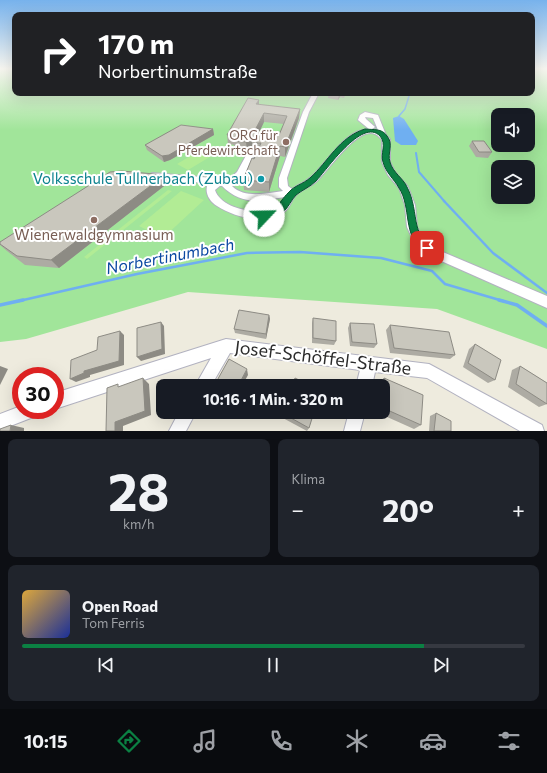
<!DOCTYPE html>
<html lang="de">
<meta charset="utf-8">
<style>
body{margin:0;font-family:Commissioner,sans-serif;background:#20242c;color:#f1f3f6;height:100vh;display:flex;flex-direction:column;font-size:15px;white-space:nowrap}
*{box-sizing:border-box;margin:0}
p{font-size:13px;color:#9ea1a6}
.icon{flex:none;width:22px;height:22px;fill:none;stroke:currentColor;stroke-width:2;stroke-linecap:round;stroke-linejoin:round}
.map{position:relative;height:431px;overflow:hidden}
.sheet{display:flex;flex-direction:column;gap:8px;padding:8px;background:#0d0f14;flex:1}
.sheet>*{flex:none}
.guide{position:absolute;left:12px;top:12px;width:523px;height:84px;border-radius:8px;box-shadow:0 4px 16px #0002;background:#202124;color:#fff;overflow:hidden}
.controls{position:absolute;left:491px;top:108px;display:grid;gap:8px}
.controls a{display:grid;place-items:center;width:44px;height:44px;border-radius:8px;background:#171b24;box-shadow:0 4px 16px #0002;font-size:20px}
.speed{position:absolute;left:12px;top:367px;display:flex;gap:8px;font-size:20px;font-weight:700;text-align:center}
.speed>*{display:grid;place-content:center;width:52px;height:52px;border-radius:50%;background:#171b24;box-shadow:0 4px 16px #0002;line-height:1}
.speed .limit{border:6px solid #d22;background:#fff;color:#111}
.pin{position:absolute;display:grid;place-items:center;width:34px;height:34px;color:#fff;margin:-17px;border-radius:8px;box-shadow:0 2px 6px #0006}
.me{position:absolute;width:44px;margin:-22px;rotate:66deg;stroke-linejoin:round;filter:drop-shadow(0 0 3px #0008)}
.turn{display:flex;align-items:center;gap:14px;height:84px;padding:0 20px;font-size:18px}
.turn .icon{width:52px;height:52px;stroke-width:2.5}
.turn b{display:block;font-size:28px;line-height:34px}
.big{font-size:30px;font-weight:700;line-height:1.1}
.sheet .card{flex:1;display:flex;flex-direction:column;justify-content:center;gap:6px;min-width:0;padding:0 14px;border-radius:8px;background:#20242c}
.sheet .dial{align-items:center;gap:0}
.dial b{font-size:52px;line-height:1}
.song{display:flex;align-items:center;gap:12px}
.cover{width:48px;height:48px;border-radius:6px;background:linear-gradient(135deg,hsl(40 70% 55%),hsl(230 70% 35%))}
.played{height:4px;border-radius:2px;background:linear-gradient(90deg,#0b8043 80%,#363941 80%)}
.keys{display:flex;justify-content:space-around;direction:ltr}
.heat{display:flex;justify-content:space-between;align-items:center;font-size:22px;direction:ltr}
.sheet .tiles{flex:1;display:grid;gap:8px;grid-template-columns:1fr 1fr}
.card:last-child{grid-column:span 2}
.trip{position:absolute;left:156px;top:379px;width:234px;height:40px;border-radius:8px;background:#171b24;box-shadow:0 4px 16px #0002;font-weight:700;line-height:40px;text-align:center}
.dock{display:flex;height:64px;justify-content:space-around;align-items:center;background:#090b0e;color:#9ea1a6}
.dock .icon{width:28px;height:28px}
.dock .on{color:#0b8043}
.dock b{font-size:18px;color:#f1f3f6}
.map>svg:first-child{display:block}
</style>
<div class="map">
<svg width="547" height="431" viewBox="0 0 547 431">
<rect width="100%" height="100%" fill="#eeebde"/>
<!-- green -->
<path fill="#a1e59a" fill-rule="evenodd" d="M0,69H15V93H532V69H547V349L437,309L188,292L26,339L0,342ZM498,115H528V145H498ZM498,167H528V197H498Z"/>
<!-- pitch -->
<path fill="#b2ec95" d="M202,149L213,155L188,170L177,164Z
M168,190L172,191L87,259L84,257Z
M181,191L204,200L163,238L139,226Z"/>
<!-- water -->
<path fill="#6faff1" d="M399,116L404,119L418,141L416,145H401L395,141L393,118Z"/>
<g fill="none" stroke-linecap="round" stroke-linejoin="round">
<!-- stream-far3 -->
<path stroke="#6faff1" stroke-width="1.5" d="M400,119L399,116L405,109L409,96"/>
<!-- stream-far2 -->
<path stroke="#6faff1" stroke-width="2" d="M416,153L419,172L445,202"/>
<!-- stream-far1 -->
<path stroke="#6faff1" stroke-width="2.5" d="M444,201L493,253L547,293
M19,301L137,274L247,253L300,252L381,258L432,271L445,284L503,301"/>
<!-- stream -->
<path stroke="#6faff1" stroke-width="3.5" d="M499,300L517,305L547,326
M0,305L23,300"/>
<defs>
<path id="minor" d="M313,93H319L309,112L287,178L288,186L292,189C298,185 305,182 311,177C327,163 345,129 369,129L358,120L360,115L365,112L378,115L386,135L390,139V162L395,172L408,187L415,205L417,227L424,240L438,250L547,296V308L430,256L416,246L407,227L405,205L399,188L388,175L382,162V140C380,138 378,135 375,134C358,126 329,169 318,180C312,186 303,189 296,195C291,200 290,208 284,212C264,226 235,217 217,206C209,201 204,192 208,183L152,179L148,176L152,173L213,178L217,180L221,178L227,181L237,172L249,150L253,148L257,150L244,176L232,186C245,199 267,193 283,191L279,187V178L303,112ZM365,117L373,118L378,130L372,129L375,127L366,119ZM221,185C242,206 258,201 285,197C282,201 280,206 275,208C259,216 221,209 215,190Z
M226,339L429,364L542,425L544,431H520L427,378L375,372L372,386H356L360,370L230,353L211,386H195L211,358L55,409V393Z
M21,406V410H38L36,416L0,430V414Z
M179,412H196L186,431H169Z
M349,412H365L360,431H344Z"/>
</defs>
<!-- minor casing -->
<use href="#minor" stroke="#b2b2c0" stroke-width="2"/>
<!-- minor -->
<use href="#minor" fill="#fff" fill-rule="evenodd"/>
</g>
<!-- wall -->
<path fill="#adaba3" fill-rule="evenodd" d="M329,93H346L344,98L340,97L338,100L328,98Z
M259,100V105L300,109L299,118L285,157L280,156L269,192L244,190L243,180L254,159L258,151L257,149L252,147L247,151L236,150L234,145L228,144L227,135ZM264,122L284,124L279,135L259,132Z
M213,129L214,135L170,160L164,162L147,150L145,145Z
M472,141L492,152L488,158L476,157L469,146Z
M168,183L59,268L25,265L7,251L0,245V242Z
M269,315L270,319L266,339L235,333L234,329Z
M313,318L336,341L334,345L312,343V323Z
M350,323L377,344L374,348L350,346L348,328Z
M390,325L455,355L450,359L390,353L386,330Z
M475,344L495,380L488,383L463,367L469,349Z
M520,366L547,383V404L539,407L508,387L512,370Z
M384,378L421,425L414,429L376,412H383V386H379V384Z
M282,412L309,428L307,431L281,417Z
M436,413L451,431H429L430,416Z"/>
<!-- shaded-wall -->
<path fill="#8d8b84" d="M339,93H341L340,97L338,100Z
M259,100V108L256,104Z
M300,109L299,118L285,157V147Z
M264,113V122L256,139L254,132Z
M213,129L214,135L170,160L164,162L162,156Z
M252,137V147L247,151L246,142Z
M280,146V156L269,192V182Z
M165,175L168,183L59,268L51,260Z
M269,315L270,319L266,339V334Z
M161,322L164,326L165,354L141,361L137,357Z
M120,331L124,335V365L90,375V377L76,382L70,379L84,371Z
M0,366L8,369L0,385Z
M247,369L248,375L242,386H238Z
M143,378L149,384L151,415L123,426V431H115V422Z
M11,425L24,428V431H10Z"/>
<!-- building -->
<path fill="#c9c7bd" stroke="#8d8b84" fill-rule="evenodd" d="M248,98L259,100L256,104L300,109L285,147L280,146L269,182L243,180L252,158L254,159L261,143H257V139L252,137L246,142L235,141L233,136L227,135ZM264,113L287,116L279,135L254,132Z
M181,125L213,129L169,155L162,156L145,145Z
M472,141H484L492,152H479Z
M122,171L165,175L51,260L17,256L0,244V242L110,172Z
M239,310L269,315L266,334L234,329Z
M313,318L336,321V341L313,338Z
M161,322L162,349L137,357V328Z
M350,323L374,324L377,344L352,342Z
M390,325L449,332L455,355L394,348Z
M120,331L119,361L84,371V373L70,379L71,360L97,350L98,337Z
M475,344L501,360L495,380L468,363Z
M229,359L247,369L238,386H214Z
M520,366L547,383V404L516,384Z
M143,378L145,411L115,422V431H106L107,388L118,384V387Z
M295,378L311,386H292Z
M384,378L423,395L421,425L383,408V386Z
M282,412H314L309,428L282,413Z
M436,413L451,421V431H434Z
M11,425L10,431H0V429Z"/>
<!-- sky -->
<linearGradient id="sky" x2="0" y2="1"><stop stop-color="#77b2ec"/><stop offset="0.53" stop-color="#f7f6f0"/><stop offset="1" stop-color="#f7f6f0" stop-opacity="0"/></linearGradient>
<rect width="547" height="130" fill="url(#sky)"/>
<!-- route -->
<path fill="#0b8043" stroke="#07532c" d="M365,129C373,130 382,128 387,136C394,144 387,153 390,162C393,173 403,178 407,187C414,200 414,213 417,226C418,230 421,237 423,240C426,243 430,244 432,248L431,251H424C402,236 412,208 399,188C394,179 386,173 383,162C380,154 387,144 380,136C362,117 326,171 316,181C310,187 302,190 296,195C291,200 289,207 283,212C279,216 269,218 264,220L259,216L260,214C282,207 275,206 289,192C294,186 303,184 310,178C328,162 339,137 365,129Z"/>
<!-- markers -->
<g fill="#8d6e63" stroke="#fff" stroke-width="1.5">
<circle cx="286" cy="142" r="4"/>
<circle cx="94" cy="220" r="4"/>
</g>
<circle fill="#0f9aa8" stroke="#fff" stroke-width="1.5" cx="261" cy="179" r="4"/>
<g text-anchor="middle" stroke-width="4" stroke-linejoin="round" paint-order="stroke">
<!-- far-education labels -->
<g font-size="13" fill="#785e54" stroke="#fff" text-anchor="end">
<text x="278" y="140">ORG für<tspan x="278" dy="15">Pferdewirtschaft</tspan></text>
</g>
<!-- culture labels -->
<g font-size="15" fill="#0d838f" stroke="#fff" text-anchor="end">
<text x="253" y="184">Volksschule Tullnerbach (Zubau)</text>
</g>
<!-- education labels -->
<g font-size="15" fill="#785e54" stroke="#fff">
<text x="94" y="240">Wienerwaldgymnasium</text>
</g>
<!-- water labels -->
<g font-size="16" font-style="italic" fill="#0b48a1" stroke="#fff">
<text transform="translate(170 256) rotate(-11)" y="6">Norbertinumbach</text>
</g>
<!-- near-street labels -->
<g font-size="18" fill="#2c2c2c" stroke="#fff">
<text transform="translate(323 358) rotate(7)" y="6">Josef-Schöffel-Straße</text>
</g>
</g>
</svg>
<div class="controls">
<a><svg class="icon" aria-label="sound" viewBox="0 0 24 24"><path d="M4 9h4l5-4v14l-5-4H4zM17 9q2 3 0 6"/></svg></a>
<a><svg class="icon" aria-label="layers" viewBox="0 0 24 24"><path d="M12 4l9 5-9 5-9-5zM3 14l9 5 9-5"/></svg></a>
</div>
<div class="speed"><div class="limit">30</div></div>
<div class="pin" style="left:427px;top:248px;background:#d93025"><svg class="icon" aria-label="arrive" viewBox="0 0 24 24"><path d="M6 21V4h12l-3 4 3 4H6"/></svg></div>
<svg class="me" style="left:264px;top:216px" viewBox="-20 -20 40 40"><circle r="19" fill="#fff"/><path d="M0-13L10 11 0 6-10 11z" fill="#0b8043"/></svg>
<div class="trip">10:16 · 1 Min. · 320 m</div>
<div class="guide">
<div class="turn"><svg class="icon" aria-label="right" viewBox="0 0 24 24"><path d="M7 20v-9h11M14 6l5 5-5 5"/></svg><div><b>170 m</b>Norbertinumstraße</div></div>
</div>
</div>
<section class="sheet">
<div class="tiles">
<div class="card dial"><b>28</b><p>km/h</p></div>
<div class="card"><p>Klima</p>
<div class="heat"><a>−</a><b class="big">20°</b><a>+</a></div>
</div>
<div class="card">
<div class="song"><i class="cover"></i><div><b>Open Road</b><p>Tom Ferris</p></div></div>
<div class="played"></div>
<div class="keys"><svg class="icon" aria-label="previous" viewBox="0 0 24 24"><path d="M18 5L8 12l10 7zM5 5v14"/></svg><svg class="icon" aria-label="pause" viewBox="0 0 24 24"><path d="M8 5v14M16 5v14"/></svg><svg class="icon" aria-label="next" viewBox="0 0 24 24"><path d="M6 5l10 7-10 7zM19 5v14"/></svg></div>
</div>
</div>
</section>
<nav class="dock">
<b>10:15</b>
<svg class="icon on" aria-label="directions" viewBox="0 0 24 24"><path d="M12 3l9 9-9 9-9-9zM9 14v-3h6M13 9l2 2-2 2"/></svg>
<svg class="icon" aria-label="music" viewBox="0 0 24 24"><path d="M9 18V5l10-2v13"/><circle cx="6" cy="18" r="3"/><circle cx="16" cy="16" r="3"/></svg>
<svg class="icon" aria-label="phone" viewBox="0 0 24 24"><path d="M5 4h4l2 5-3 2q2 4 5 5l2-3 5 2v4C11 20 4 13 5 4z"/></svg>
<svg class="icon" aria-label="climate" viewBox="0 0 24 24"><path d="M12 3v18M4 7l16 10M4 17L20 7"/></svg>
<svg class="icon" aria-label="car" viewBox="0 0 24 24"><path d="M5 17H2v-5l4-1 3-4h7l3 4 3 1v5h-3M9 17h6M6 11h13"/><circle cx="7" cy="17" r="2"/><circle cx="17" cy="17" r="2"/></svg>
<svg class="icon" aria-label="filters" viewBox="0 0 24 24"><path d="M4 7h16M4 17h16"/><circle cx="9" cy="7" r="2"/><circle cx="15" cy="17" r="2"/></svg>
</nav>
